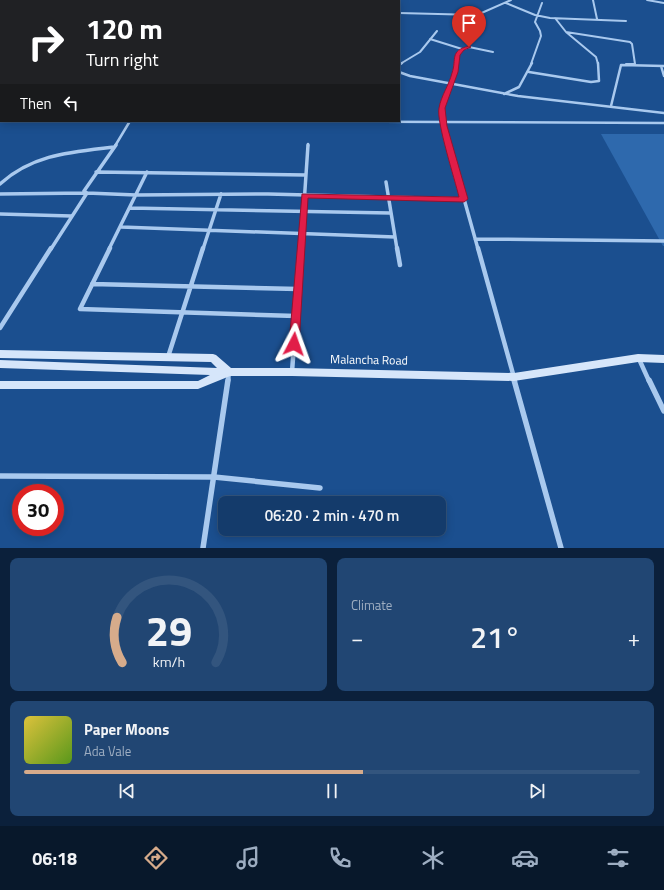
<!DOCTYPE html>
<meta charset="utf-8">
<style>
body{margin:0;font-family:"Titillium Web",sans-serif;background:#214673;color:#f1f3f6;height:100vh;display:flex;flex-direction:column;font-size:15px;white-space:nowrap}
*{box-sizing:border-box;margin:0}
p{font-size:13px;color:#9dadc1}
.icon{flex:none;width:22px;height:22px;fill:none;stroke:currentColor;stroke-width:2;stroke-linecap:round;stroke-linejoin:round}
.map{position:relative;height:548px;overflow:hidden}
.drawer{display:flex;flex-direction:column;gap:10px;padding:10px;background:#0b203b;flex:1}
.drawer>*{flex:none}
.hud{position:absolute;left:0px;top:0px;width:400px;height:122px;box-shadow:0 2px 10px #0003,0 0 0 1px #33557e;background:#202124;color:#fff;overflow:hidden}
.speed{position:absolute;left:12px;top:484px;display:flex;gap:8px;font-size:20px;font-weight:700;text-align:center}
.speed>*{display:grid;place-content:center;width:52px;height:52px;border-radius:50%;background:#143b6b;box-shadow:0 2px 10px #0003,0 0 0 1px #33557e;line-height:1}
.speed .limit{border:6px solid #d22;background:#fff;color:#111}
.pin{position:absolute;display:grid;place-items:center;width:34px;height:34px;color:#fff;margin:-41px -17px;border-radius:50% 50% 50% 0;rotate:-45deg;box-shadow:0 0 4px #0007}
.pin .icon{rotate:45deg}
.me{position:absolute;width:44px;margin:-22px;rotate:4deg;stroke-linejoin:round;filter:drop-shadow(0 0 3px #0008)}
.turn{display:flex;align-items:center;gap:14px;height:84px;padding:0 20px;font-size:18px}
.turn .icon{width:52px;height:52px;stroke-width:2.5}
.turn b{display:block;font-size:28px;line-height:34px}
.then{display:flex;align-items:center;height:38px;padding:0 20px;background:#0003;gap:8px;font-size:15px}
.big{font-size:30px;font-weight:600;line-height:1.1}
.drawer .tile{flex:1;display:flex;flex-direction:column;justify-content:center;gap:6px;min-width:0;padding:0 14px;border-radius:8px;background:#214673}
.drawer .dial{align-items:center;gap:0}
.dial svg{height:104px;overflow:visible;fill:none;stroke:#33557e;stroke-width:7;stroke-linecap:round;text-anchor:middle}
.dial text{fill:#f1f3f6;stroke:none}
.song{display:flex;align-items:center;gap:12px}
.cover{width:48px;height:48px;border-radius:6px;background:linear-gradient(135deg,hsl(50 70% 55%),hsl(90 70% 35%))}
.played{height:4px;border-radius:2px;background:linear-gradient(90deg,#d6ab8b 55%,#33557e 55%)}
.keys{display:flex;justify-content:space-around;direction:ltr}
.heat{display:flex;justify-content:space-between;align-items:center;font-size:22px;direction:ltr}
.drawer .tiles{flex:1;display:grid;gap:10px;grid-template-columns:1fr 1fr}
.tile:last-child{grid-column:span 2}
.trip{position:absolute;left:218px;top:496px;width:228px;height:40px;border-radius:8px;background:#143b6b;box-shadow:0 2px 10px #0003,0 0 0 1px #33557e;font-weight:600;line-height:40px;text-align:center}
.dock{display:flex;height:64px;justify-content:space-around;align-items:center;background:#08182b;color:#9dadc1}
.dock .icon{width:28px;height:28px}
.dock .on{color:#d6ab8b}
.dock b{font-size:18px;color:#f1f3f6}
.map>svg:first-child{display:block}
</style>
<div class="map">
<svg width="664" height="548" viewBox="0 0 664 548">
<rect width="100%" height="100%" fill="#1b4f8f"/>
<!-- green -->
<path fill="#2e69ad" d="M601,134H664V246H663Z"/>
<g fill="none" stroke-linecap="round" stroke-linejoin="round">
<!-- street-far4 -->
<path stroke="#a9c9ee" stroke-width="2" d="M204,0L208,1
M593,0L597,19
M647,0L664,3
M71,1L74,0
M158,1L171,0
M338,1L340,0
M506,3L535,15L550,18L626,21
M399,13L477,15L511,0
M555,18L566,32L596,57L598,64
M566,32L630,42L632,44L635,64
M430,39L462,49
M400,64L420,52L437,31
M456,64L457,55L459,51L469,47L493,52
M531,64L541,36L540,31L535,22L542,3
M626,64H635"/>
<!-- street-far3 -->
<path stroke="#a9c9ee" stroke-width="2.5" d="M399,65L402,63
M661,66L664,76
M399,72L410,76L518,96L664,113
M529,72L591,82L599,81L598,63
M504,94L519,87L532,63
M611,106L621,65L664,66
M186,121L664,123
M115,146L130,121
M308,146V144
M449,146C446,134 441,120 442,108C443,94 456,80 457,63"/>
<!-- street-far2 -->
<path stroke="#a9c9ee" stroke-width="3.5" d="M116,145L84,191L87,193L136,195L268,194L464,199
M449,145L478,249
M96,172L306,175
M386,182L397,249
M0,184C33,154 72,152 114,147
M0,194L87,193
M130,208L390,213
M0,214L71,216
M121,227L395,237
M475,239L664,241
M51,249L87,193
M109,249L147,172
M203,249L221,194
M301,249L308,145"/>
<!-- street-far1 -->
<path stroke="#a9c9ee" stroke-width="4.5" d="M110,248L80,309L296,316
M397,248L400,265
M478,248L515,381
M92,284L298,289
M0,328L51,248
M168,357L203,248
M639,359L649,381
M292,372L301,248
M228,381L229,372"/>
<!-- street -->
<path stroke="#a9c9ee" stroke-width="5.5" d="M514,380L561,548
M649,380L664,411
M0,476L214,477L320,488
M203,548L228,380"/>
<!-- secondary -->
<path fill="#d6e6fa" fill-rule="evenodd" d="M0,350L213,354L216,355L231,368H292L514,373L638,354L664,355V363L638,362L514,381L292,376H230L198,389H0V381H198L210,375L0,368V360L217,368L211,362L0,358Z"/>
</g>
<!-- route -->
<path fill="#e11d48" stroke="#92132f" d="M469,46L471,47L464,50L460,55L458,72L445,108L447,126L468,199L464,202L308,198L299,344L298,347L294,348L291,347L289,344L302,194L459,197C455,180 436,121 439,108C441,96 449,85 452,73C457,59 449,51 469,46Z"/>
<g text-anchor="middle" stroke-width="4" stroke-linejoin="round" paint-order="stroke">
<!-- street labels -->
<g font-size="12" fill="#fff" stroke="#1b4f8f">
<text transform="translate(369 360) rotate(1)" y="4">Malancha Road</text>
</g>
</g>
</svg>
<div class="speed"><div class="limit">30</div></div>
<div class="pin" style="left:469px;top:47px;background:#d93025"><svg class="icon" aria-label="arrive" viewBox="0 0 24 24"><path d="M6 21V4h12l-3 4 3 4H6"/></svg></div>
<svg class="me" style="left:294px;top:344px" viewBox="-20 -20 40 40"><path d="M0-17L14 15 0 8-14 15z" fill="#e11d48" stroke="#fff" stroke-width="4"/></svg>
<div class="trip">06:20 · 2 min · 470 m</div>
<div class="hud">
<div class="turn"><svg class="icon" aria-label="right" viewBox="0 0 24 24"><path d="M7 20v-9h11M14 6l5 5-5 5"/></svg><div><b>120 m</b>Turn right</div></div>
<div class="then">Then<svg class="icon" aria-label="left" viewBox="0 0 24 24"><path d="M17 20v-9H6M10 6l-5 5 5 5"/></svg></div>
</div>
</div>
<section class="drawer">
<div class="tiles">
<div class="tile dial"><svg viewBox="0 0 100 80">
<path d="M14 69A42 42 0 1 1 86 69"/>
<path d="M14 69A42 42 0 0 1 10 34" stroke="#d6ab8b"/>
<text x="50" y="56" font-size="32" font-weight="700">29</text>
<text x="50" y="72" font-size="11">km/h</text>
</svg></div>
<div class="tile"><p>Climate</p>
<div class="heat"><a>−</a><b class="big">21°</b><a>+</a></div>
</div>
<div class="tile">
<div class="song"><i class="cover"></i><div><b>Paper Moons</b><p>Ada Vale</p></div></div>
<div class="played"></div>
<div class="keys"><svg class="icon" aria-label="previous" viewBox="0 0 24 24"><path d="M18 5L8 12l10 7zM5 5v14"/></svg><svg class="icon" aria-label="pause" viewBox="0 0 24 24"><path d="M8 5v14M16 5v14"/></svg><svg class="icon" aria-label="next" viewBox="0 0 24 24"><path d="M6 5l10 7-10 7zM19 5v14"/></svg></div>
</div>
</div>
</section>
<nav class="dock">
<b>06:18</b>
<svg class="icon on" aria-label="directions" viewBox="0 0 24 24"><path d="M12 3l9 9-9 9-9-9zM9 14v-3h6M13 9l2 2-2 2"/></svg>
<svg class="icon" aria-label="music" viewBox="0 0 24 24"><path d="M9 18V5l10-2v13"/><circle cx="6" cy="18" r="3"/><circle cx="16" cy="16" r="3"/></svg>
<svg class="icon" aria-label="phone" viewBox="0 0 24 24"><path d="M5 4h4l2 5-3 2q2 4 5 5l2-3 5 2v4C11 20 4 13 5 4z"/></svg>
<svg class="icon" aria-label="climate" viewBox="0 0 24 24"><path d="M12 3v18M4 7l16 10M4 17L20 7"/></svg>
<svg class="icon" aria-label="car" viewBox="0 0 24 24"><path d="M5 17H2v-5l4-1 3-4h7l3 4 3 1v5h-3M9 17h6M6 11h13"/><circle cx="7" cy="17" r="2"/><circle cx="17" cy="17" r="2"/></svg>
<svg class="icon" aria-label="filters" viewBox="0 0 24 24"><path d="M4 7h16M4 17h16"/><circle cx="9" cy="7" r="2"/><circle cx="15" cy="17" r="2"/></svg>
</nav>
